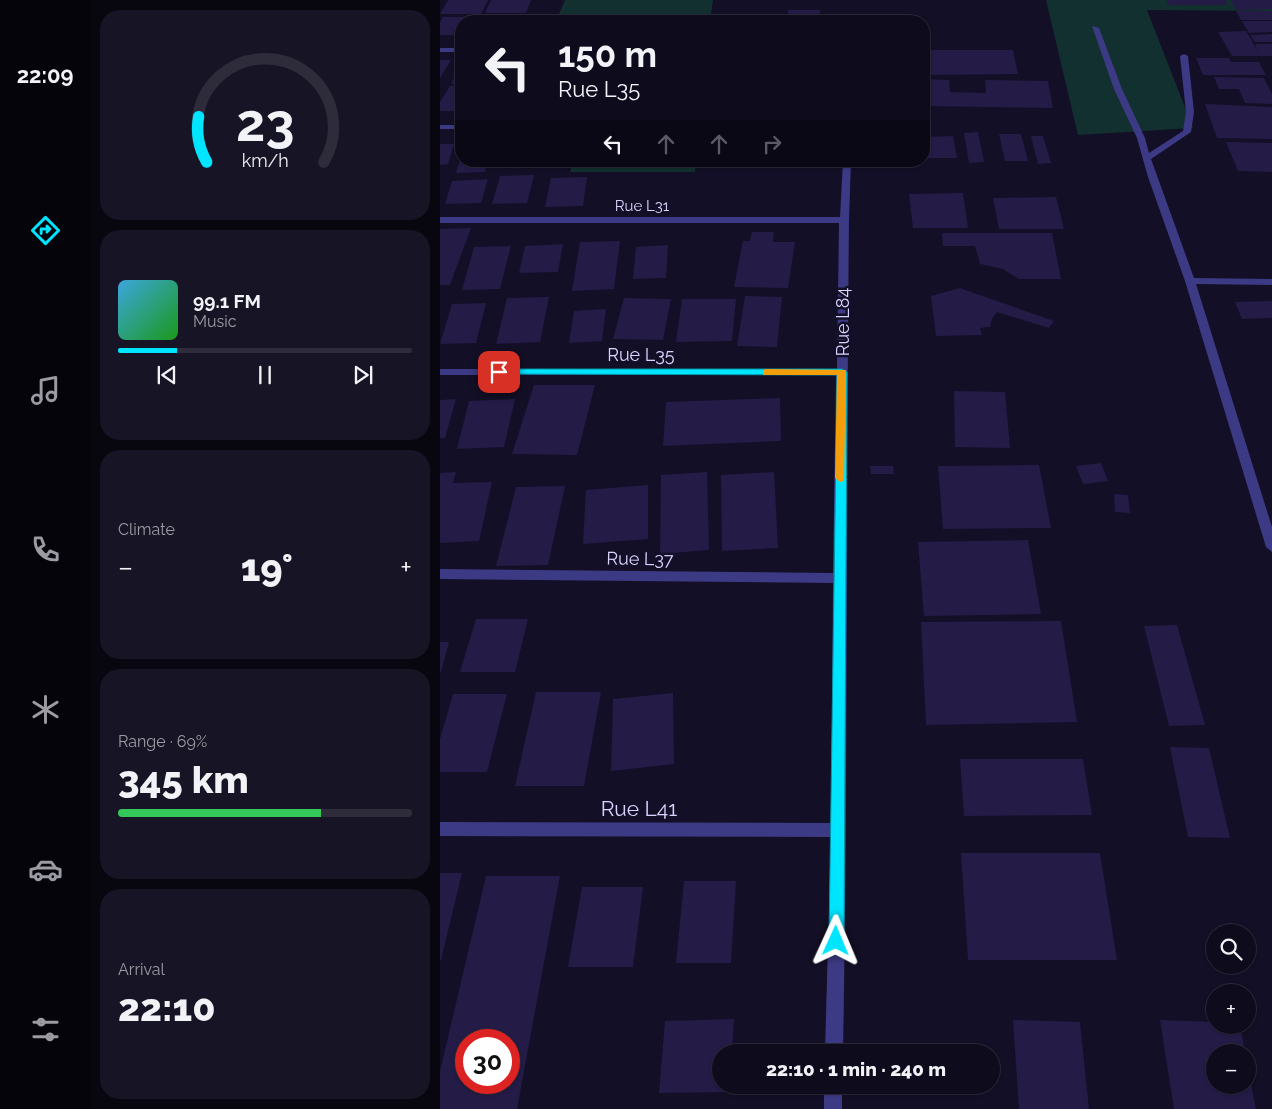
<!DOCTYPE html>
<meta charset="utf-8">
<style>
body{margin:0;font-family:Raleway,sans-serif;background:#171425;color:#f1f3f6;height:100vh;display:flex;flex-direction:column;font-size:19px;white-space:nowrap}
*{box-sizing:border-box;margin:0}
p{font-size:16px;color:#9b9ba3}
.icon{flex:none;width:28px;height:28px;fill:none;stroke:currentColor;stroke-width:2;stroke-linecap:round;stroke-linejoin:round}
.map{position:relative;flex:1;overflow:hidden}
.side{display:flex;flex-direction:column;gap:10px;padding:10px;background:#08060f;width:350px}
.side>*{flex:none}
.banner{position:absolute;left:15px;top:15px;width:475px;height:152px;border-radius:20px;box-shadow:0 1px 4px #0004,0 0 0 1px #2e2b3b;background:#0e0b1c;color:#f1f3f6;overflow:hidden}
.controls{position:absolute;left:766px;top:924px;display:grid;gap:10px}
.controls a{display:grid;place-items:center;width:50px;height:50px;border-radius:50%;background:#0e0b1c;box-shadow:0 1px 4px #0004,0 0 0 1px #2e2b3b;font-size:25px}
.speed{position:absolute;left:15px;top:1029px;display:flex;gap:10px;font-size:25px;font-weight:700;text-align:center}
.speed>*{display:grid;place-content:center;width:65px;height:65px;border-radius:50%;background:#0e0b1c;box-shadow:0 1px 4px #0004,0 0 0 1px #2e2b3b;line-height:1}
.speed .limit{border:8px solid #d22;background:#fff;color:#111}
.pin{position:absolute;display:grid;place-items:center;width:42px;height:42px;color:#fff;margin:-21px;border-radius:10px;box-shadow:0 2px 8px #0006}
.me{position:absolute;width:55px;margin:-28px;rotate:1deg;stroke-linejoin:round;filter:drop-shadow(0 0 4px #0008)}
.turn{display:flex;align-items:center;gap:18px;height:105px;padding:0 20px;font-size:22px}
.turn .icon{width:65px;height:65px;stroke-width:2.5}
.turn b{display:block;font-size:35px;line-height:42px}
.lanes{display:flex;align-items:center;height:48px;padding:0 20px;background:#0003;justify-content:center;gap:25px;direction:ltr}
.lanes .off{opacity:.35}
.big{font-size:38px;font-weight:800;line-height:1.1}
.side .card{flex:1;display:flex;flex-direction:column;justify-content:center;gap:8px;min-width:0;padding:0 18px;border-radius:20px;background:#171425}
.side .dial{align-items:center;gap:0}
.dial svg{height:130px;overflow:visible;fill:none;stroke:#2e2b3b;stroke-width:7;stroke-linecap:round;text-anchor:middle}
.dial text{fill:#f1f3f6;stroke:none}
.song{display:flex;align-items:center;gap:15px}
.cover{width:60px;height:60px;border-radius:8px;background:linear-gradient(135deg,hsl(200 70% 55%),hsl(120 70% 35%))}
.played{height:5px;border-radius:2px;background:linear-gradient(90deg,#00e5ff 20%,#2e2b3b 20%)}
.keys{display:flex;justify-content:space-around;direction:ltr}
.heat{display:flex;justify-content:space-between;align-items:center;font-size:28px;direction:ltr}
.charge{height:8px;border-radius:4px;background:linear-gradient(90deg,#34c759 69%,#2e2b3b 0)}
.trip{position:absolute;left:272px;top:1044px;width:288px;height:50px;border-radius:25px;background:#0e0b1c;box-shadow:0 1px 4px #0004,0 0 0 1px #2e2b3b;font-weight:800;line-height:50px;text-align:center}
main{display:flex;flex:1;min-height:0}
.tabs{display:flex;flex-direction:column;width:90px;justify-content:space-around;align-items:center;background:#06040b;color:#9b9ba3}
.tabs .icon{width:35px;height:35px}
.tabs .active{color:#00e5ff}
.tabs b{font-size:22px;color:#f1f3f6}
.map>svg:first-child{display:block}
</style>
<main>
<nav class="tabs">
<b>22:09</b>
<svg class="icon active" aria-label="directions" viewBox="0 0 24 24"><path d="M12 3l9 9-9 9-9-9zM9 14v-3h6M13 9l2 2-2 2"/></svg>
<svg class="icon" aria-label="music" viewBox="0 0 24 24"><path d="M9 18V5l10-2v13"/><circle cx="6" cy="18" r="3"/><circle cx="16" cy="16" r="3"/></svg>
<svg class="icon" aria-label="phone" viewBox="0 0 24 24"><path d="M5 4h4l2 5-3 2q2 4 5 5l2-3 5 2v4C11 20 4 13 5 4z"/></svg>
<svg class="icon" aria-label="climate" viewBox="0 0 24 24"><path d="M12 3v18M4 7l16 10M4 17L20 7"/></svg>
<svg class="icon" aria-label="car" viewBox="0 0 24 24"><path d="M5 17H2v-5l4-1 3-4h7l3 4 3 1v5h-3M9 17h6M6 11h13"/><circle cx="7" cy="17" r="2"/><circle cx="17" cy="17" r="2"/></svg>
<svg class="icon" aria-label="filters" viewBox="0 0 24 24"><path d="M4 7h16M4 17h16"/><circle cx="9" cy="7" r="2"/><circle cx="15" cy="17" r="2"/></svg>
</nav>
<section class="side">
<div class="card dial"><svg viewBox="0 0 100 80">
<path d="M14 69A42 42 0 1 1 86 69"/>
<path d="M14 69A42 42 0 0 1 9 41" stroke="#00e5ff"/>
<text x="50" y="56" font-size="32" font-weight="700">23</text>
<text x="50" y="72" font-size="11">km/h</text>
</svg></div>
<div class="card">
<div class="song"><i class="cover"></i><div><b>99.1 FM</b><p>Music</p></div></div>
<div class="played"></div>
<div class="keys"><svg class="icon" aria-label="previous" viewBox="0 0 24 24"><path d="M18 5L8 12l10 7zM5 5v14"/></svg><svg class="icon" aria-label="pause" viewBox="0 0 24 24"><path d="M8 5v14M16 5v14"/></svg><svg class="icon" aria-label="next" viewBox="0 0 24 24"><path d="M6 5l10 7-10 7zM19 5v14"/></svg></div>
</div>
<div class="card"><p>Climate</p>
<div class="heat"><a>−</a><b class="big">19°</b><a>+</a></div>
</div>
<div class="card"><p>Range · 69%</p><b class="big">345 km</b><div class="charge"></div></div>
<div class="card"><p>Arrival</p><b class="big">22:10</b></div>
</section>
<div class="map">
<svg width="832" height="1109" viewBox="0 0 832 1109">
<rect width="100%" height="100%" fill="#130f26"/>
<!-- green -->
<path fill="#12302f" d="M125,0H273L270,21H116Z
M606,0H832V11L707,10L753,128L638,135Z
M134,161H256L255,172H130Z"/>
<!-- building -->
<path fill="#241b47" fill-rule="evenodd" d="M8,0H48L41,14H0Z
M51,0H91L86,13H45Z
M726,0H785L788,5H729Z
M791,0H832V9L796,10Z
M348,10H380V21H348Z
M796,11H832V20H801Z
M41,16H104L101,21H38Z
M3,17H33L31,21H21V35H0V22Z
M802,21H832V32L809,33Z
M806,31L818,51L815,44H832V56H792L778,32Z
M832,34V42H815L810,35Z
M484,50H573L578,74L484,75Z
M756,58H789L791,62H819L826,75H763Z
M0,60H11L0,78Z
M21,63V84H11Z
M774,77L824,78L832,94V104L805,103L799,89H779Z
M484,79L509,80L510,92L546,93L545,80L608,81L613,108L484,106Z
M10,86H21V111H0V102Z
M765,104L832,107V139L777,138Z
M538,132L544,162L529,163L524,133Z
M559,134H581L588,161H565Z
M513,136L517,158H484V137Z
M591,136H603L611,163L598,164Z
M786,142L832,143V172L798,171Z
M0,144H14L8,164L0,165Z
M21,156V161H48L45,172L16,173Z
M94,175L87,203L52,204L60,176Z
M147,177L143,206L105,207L111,178Z
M48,179L41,203L5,204L12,181Z
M523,193L528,228H473L469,194Z
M616,197L624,229H559L553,198Z
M31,228L10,285H0V229Z
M312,232H334L333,242H355L348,288L294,287L303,241H310Z
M502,233H612L621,279H579L563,269L540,264L535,246H503Z
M180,241L174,289L132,291L140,242Z
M123,244L118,272L79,273L85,246Z
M228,245L226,278L193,279L196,247Z
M71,246L60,289L22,290L34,247Z
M520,288L614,321L609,328L557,312L552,319L550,327L540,328L542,335L496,336L491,296Z
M305,296L342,297L337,347L297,346Z
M109,297L100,342L56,344L67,298Z
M184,298L231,299L223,340L173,339Z
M242,299H296L292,341L236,342Z
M832,301V318L802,319L795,302Z
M46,303L36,343L0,344L12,304Z
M166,309L162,341L129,343L134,311Z
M94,385H155L137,455L72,454Z
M514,391L565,392L570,448L515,447Z
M340,398L341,441L223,446L226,402Z
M16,399L5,438H0V400Z
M75,399L64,447L17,449L29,401Z
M661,463L668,481L643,484L636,466Z
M599,465L611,528L503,529L498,466Z
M430,466H453L454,474H431Z
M16,472L13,483L52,482L39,541L0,543V473Z
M267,472L269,550L220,554L221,475Z
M334,472L338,548L282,551L281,475Z
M208,485V539L143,544L146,490Z
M125,486L108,565L56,566L76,487Z
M674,494L688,495L690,513L675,512Z
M588,540L601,614L484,616L478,542Z
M36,619H88L75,672H20Z
M621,621L637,722L486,725L481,622Z
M737,625L765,725L729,726L704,626Z
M0,642H9L1,672H0Z
M96,692H161L144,786H75Z
M233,693L234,764L171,771L173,699Z
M13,694H67L47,772H0V739Z
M730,747L769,748L790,838L748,837Z
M520,759H643L652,815L524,816Z
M521,853H660L677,960H528Z
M0,873H22L1,960H0Z
M46,876H120L77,1109H0V1071ZM26,1040H69V1082H26Z
M244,881H296L291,963H236Z
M142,887H203L193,967H128Z
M294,1019L292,1052H281V1085H291V1092L219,1093L225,1021Z
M573,1020L640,1022L649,1109H579Z
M720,1020L775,1022V1025H800L805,1052H775V1085H808V1069L816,1109H734Z"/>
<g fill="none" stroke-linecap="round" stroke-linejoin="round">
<!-- minor -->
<path fill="#3d3a85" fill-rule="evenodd" d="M652,26L659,28L682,89L705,138L709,153L743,131L746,112L740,56L744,54L748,56L754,112L751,132L711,159L754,278L832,279V285L756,284L832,527V552L826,547L745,281L708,177L697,138L674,89Z
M0,48H21V52H0Z
M0,125H21V129H0Z
M403,161H411L409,220C406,497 408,775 403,1052H385L391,837L0,836V822L391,823L393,583L0,579V569L393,573L396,375H0V369H397L399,223H0V217H400Z
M384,1085H402V1109H384Z"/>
</g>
<!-- route -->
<path fill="#00e5ff" stroke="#0095a6" d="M59,369H402L407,372L404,941L402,946L396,949L391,946L389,941L397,375L56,374V370Z"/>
<!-- slow -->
<path fill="#f59e0b" d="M326,369L406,370L404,481L400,482L395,478L397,375H323V370Z"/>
<g text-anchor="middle" stroke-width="5" stroke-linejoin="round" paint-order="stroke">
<!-- far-street labels -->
<g font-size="15" fill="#d9d4ff" stroke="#130f26">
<text x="202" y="211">Rue L31</text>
</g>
<!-- street labels -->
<g font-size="18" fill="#d9d4ff" stroke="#130f26">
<text transform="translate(403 322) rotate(-90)" y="6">Rue L84</text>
<text x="201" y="361">Rue L35</text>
<text transform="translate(200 559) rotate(1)" y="6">Rue L37</text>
</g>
<!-- near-street labels -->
<g font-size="21" fill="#d9d4ff" stroke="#130f26">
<text x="199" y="816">Rue L41</text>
</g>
</g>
</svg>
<div class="controls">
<a><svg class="icon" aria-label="search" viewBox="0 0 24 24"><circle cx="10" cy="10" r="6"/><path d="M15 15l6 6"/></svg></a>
<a>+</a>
<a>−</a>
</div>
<div class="speed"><div class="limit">30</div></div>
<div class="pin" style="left:59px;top:372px;background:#d93025"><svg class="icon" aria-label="arrive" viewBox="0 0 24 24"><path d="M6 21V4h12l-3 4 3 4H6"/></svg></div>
<svg class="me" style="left:396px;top:941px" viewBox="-20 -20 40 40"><path d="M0-17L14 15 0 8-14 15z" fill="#00e5ff" stroke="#fff" stroke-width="4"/></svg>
<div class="trip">22:10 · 1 min · 240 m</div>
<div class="banner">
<div class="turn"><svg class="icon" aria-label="left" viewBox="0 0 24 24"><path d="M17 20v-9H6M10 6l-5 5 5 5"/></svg><div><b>150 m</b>Rue L35</div></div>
<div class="lanes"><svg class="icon" aria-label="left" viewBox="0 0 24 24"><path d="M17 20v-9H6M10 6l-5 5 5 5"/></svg><svg class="icon off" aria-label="ahead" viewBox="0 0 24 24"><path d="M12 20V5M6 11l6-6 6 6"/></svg><svg class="icon off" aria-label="ahead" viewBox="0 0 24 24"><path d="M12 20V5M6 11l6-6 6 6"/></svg><svg class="icon off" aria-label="right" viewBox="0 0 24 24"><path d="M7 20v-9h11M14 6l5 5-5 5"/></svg></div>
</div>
</div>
</main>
